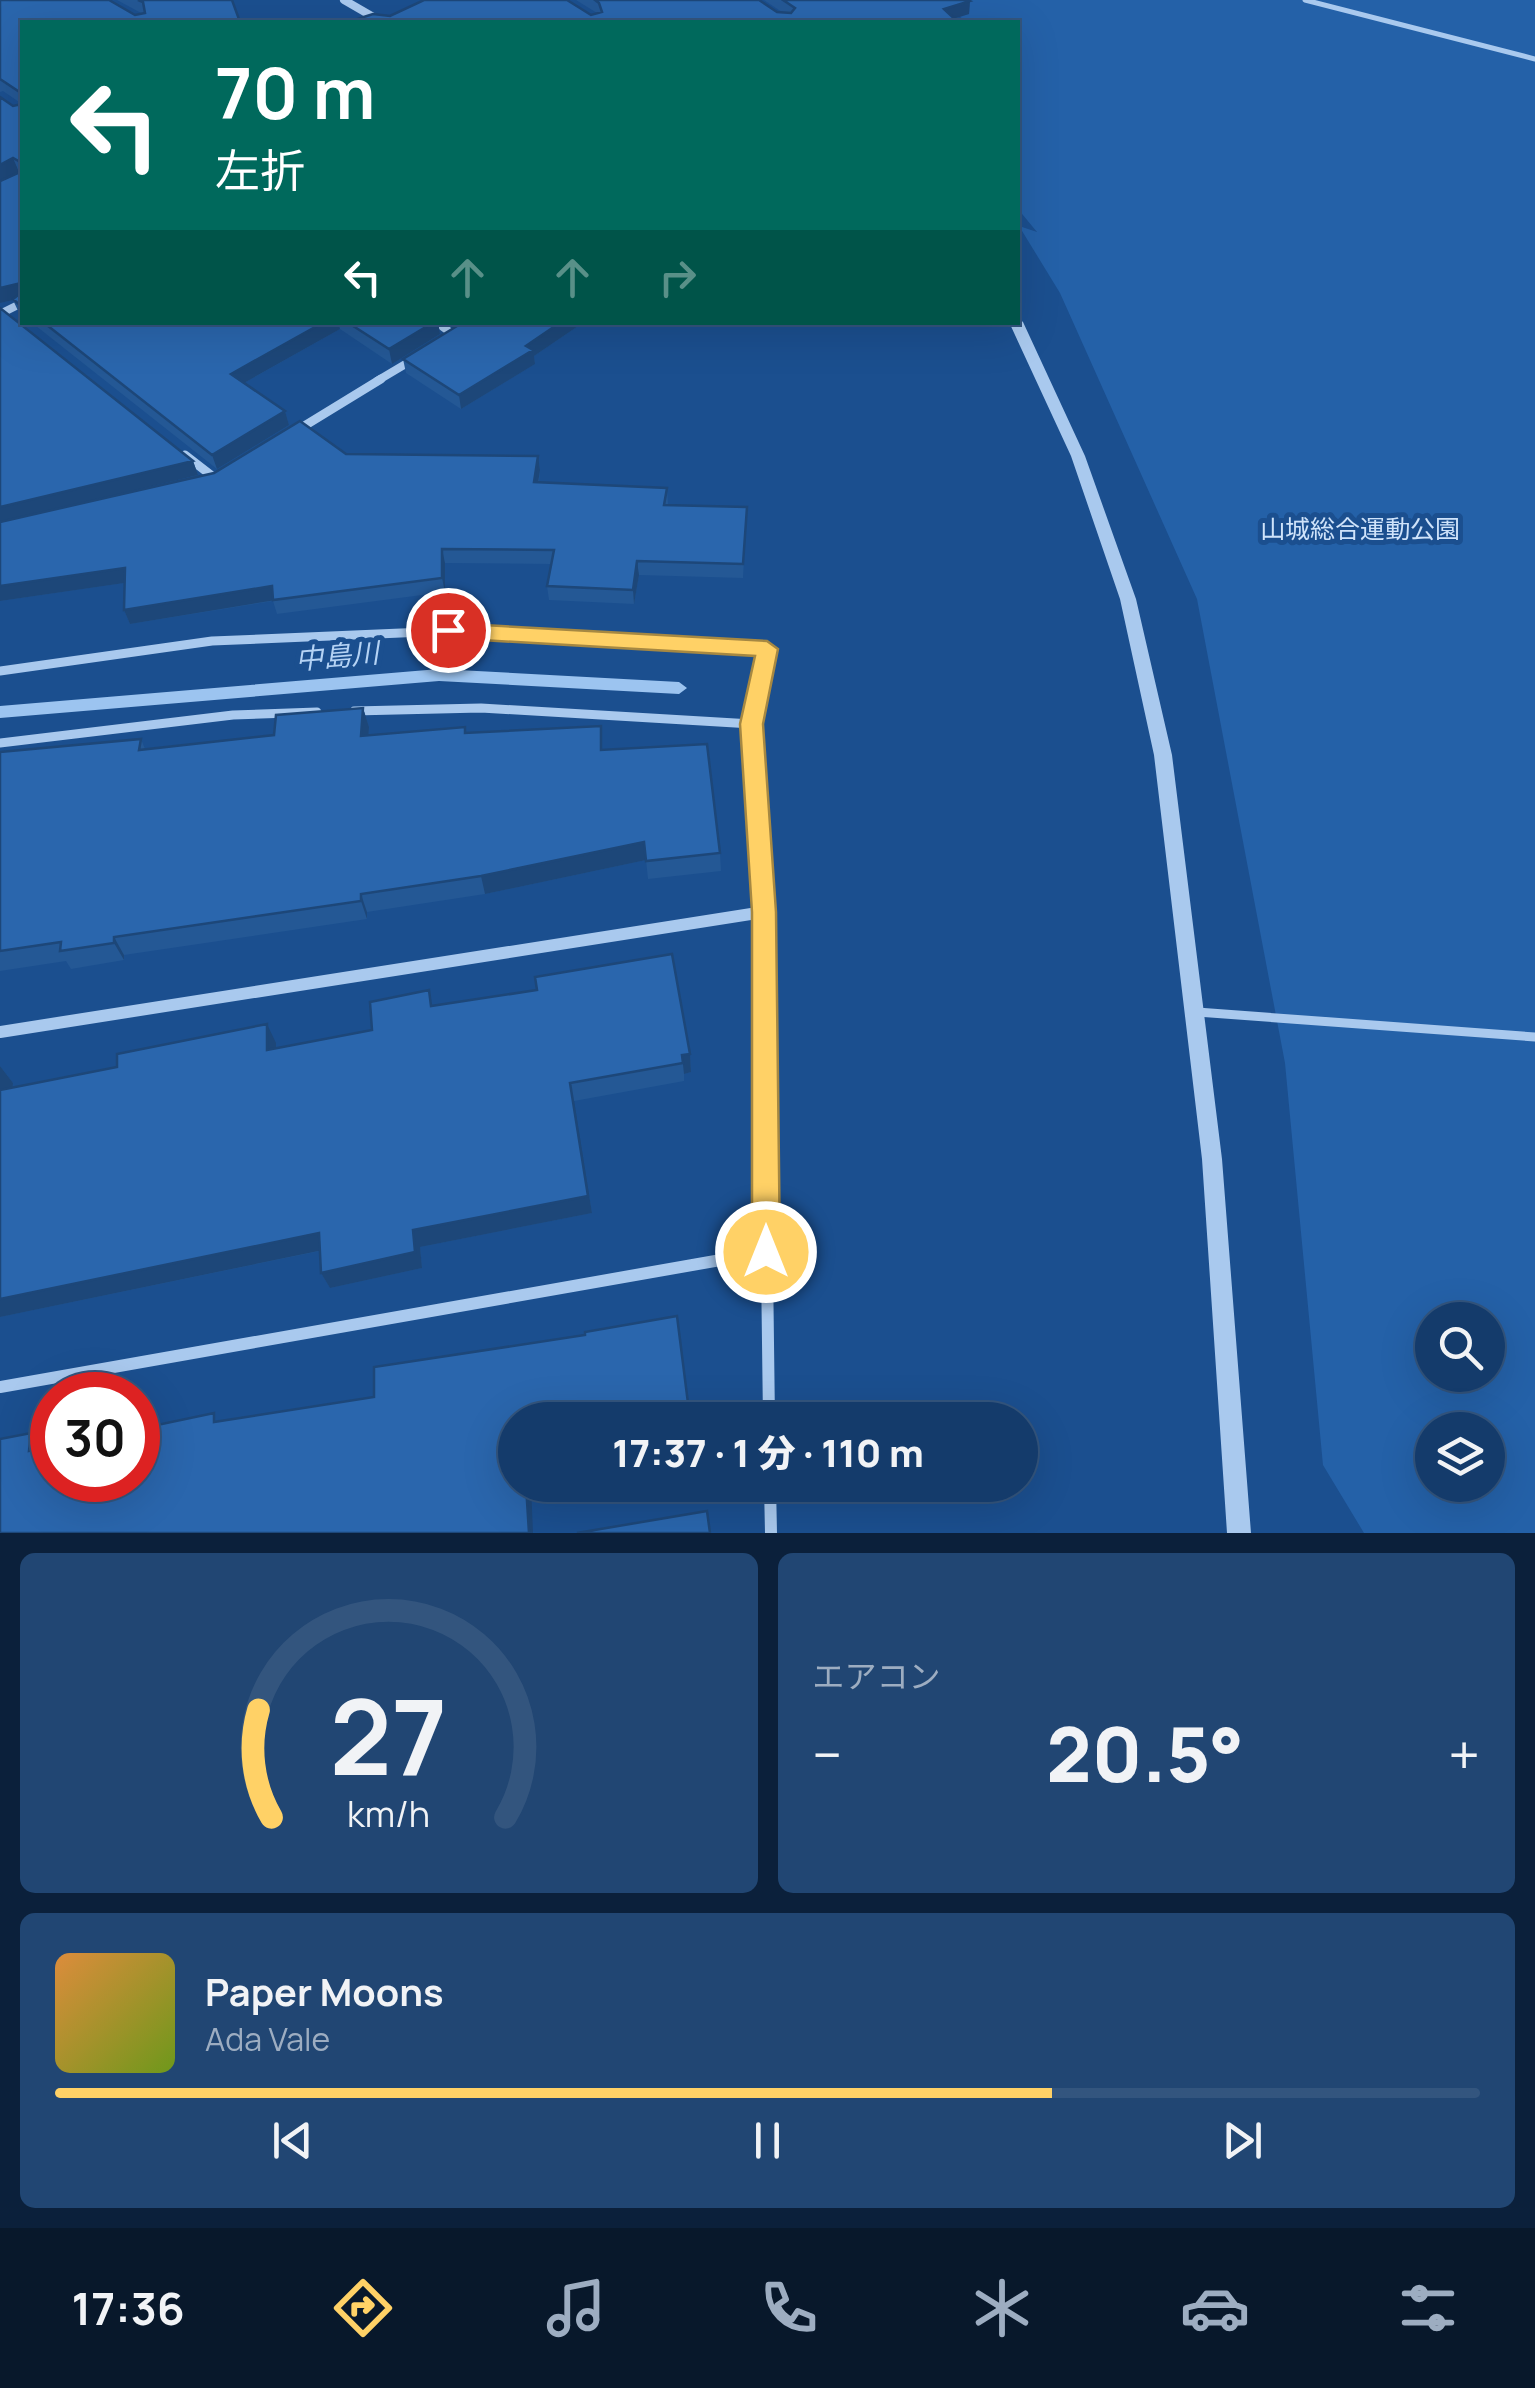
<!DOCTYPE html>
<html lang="ja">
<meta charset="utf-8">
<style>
body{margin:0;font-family:Manrope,"Noto Sans JP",sans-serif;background:#214673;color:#f1f3f6;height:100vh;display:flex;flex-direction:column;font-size:38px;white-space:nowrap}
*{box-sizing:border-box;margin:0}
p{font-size:32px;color:#9dadc1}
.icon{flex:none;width:55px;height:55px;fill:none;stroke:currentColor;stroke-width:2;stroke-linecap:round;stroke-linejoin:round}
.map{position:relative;height:1533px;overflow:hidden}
.sheet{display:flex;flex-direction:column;gap:20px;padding:20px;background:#0b203b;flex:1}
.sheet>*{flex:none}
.top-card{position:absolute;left:20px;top:20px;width:1000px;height:305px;border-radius:0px;box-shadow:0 10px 40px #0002,0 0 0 2px #33557e;background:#00695c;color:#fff;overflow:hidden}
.controls{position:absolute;left:1415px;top:1302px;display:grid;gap:20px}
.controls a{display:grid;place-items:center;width:90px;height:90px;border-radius:50%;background:#143b6b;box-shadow:0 10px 40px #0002,0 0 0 2px #33557e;font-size:50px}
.speed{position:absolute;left:30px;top:1372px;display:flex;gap:20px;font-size:50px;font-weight:700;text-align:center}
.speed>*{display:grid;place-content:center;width:130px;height:130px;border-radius:50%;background:#143b6b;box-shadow:0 10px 40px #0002,0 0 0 2px #33557e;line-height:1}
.speed .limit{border:15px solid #d22;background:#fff;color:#111}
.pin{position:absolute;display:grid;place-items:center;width:85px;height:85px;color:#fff;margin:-42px;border:5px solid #fff;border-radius:50%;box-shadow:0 2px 10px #0007}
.me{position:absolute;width:110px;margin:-55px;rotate:0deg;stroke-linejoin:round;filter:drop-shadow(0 0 8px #0008)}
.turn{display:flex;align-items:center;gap:35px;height:210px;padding:0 30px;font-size:45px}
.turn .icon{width:130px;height:130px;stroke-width:2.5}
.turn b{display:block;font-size:70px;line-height:85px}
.lanes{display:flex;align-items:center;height:95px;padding:0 30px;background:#0003;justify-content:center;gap:50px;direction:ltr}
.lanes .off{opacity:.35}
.big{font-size:75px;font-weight:800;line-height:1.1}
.sheet .card{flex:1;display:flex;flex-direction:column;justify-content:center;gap:15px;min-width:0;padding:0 35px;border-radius:15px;background:#214673}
.sheet .dial{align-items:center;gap:0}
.dial svg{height:260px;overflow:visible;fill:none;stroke:#33557e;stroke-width:7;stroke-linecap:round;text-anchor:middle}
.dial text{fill:#f1f3f6;stroke:none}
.song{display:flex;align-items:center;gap:30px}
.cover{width:120px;height:120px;border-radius:15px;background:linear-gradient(135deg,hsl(30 70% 55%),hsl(80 70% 35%))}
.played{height:10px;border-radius:5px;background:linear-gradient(90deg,#ffd166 70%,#33557e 70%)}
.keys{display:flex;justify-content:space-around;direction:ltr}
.heat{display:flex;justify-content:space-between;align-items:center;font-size:55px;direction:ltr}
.sheet .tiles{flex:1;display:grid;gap:20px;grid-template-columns:1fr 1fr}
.card:last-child{grid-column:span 2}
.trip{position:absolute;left:498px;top:1402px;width:540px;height:100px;border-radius:50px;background:#143b6b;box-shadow:0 10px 40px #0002,0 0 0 2px #33557e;font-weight:800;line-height:100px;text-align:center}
.tab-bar{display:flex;height:160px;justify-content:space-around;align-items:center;background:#08182b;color:#9dadc1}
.tab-bar .icon{width:70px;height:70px}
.tab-bar .on{color:#ffd166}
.tab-bar b{font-size:45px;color:#f1f3f6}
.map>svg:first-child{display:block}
</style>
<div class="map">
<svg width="1535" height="1533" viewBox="0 0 1535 1533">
<rect width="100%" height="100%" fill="#1b4f8f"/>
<!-- green -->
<path fill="#2461a8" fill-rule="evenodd" d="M937,0H1535V1533H1364L1323,1465L1285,1063L1197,599L1060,293L1019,226L1037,232L1018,209V22H967ZM1432,1320H1488V1375H1432ZM1432,1430H1488V1485H1432Z"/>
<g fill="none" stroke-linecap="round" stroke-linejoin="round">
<!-- stream -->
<path fill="#9cc4f0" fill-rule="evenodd" d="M439,669L679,682L687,688L679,694L439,681L0,718V706Z"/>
<!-- service-far1 -->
<path stroke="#a9c9ee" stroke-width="5" d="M1305,0L1535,59"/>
<!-- service -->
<path stroke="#a9c9ee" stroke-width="9" d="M1197,1012L1535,1037"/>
<!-- minor-far2 -->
<path stroke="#a9c9ee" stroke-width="8" d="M344,0L382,22
M0,314L22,303
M436,322L454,335L450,338
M377,381L414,359"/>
<!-- minor-far1 -->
<path stroke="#a9c9ee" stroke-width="9" d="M296,431L381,379
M185,455L216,479
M0,671L212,641L448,631L767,649L752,724L762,880
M354,711L481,708L752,724
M0,743L233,715L317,712"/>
<!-- minor -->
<path stroke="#a9c9ee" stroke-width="12" d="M762,878L769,1420
M0,1032L764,912
M0,1387L766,1252
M770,1485L771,1533"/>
<!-- tertiary -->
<path fill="#a9c9ee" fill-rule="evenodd" d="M1018,318L1023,322L1085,456L1136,599L1172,755L1222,1159L1251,1533H1227L1202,1159L1154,755L1120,599L1071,456L1009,322H1018Z"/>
</g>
<!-- wall -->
<path fill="#245895" d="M0,0L135,15L143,14L117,0H232L240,22H22V316L19,313L13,300L0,303V181L13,106L22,104L3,91L0,92Z
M576,0H759L777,12H782L764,0H968L970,1L969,14L954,19L390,16L591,15L597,13Z
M0,308L193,461L198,475L64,507L214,473L300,421L346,454L538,456L540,470L539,482L667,488L668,505L747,507L743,578L639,575L634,604L549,600L547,586L551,564L445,563V592L277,614L273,601L130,624L124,610V583L0,601Z
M31,322H438L440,334L392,364L340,329L244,383L285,411L289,425L217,469Z
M449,322H584L534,356L535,364L461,409L406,373L403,359L455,327Z
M363,708L369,727L368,736L465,727L466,733L604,750L720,853L721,871L648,879L646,860L485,894L367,912V919L124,955V960L71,969L66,961L0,971V752L141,739L145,749L274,735Z
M434,1006L690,1054L691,1072L684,1074V1081L574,1101L592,1213L420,1247L422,1268L330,1288L321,1273L320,1251L0,1317V1066L13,1083V1087L276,1043V1048L372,1030Z"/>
<!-- shaded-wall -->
<path fill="#1d4779" d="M970,1L969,14L943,22L944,9Z
M13,158L19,172L0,181V165Z
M21,283L22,298L0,303V288Z
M324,322H338L340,329L235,388L231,374Z
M434,322H438L440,334L392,364L389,349Z
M561,322H584L534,356L535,364L461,409L459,395L526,346Z
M285,411L289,425L217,469L212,455Z
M538,456L540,470L536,496L534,482Z
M193,461L198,475L0,523V507Z
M442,549L445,563V592L442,578Z
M637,561L639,575L634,604L633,590Z
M125,568L131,582L0,601V586Z
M272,586L276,600L130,624L124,610Z
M363,708L369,727L367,755L361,736Z
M644,842L646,860L485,894L481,876Z
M361,894L367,912V919L361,901Z
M114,937L124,955V960L114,943Z
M267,1024L276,1043V1068L267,1050Z
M690,1054L691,1072L684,1074L682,1055Z
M0,1066L13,1083L11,1108L0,1094Z
M574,1101L592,1213L420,1247L422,1268L330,1288L321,1273L413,1230Z
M319,1233L328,1249L0,1317V1299Z
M31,1433L47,1446L45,1464L29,1451Z
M526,1485H531L533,1533H529Z"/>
<!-- building -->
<path fill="#2a66ad" stroke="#1d4779" stroke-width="2.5" d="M0,0H109L135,15L145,13L143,2L138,0H232L240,22H22V163L13,158L0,165V97L13,106L22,104L21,93L0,79Z
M424,0H567L591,15L602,12L599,3L595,0H759L777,12L791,13L795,8L783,0H968L970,1L944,9L958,22H348L373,14L390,16Z
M22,166V290L21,283L0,288V181L20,172Z
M22,292V307L13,299Z
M0,308L193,461L0,507Z
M43,322H324L231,374L285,411L212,455Z
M347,322H434L389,349Z
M458,322H561L526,346L533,350L459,395L403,359L457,326Z
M300,421L346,454L538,456L534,482L667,488L664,505L747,507L743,564L637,561L633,590L547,586L554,550L442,549V578L273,600L272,586L124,610L125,568L0,586V522L214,473Z
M363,708L361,736L465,727V733L601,726V750L707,744L720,853L646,861L644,842L481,876L361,894V901L114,937V943L60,951L61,942L0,951V752L141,739L139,750L274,735L276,715Z
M672,954L690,1054L682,1055L683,1063L570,1083L588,1196L413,1230L415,1252L321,1273L319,1233L0,1299V1090L117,1067V1054L267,1024V1050L372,1030L370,1002L429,990L431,1006L537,990L535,977Z
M677,1316L690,1419L681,1420H515V1485H526L529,1533H0V1439L31,1433L29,1451L52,1446V1480H138V1429L214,1413V1422L374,1397V1367L585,1335V1332Z
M707,1511L710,1533H577Z"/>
<!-- route -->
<path fill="#ffd166" stroke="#a68842" stroke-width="2.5" d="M448,623L767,641L778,649L763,724L776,912L780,1252L776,1262L766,1266L756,1262L752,1252V912L740,724L755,656L448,638L437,630Z"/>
<g text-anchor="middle" stroke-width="10" stroke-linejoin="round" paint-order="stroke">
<!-- park labels -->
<g font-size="25" fill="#cfe3fa" stroke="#1b4f8f">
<text x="1360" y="538">山城総合運動公園</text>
</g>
<!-- water labels -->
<g font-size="28" font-style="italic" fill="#b5d3f5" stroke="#1b4f8f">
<text transform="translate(337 656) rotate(-5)" y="10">中島川</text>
</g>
</g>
</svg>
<div class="controls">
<a><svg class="icon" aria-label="search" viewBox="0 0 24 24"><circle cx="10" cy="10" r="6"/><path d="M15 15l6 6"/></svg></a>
<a><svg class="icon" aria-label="layers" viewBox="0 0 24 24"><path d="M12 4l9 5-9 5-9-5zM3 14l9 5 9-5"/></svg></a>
</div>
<div class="speed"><div class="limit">30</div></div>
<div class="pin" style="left:448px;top:630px;background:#d93025"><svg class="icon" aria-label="arrive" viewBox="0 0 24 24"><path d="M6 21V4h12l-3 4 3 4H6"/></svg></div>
<svg class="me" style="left:766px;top:1252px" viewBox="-20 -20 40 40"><circle r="17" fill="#ffd166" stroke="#fff" stroke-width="3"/><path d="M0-11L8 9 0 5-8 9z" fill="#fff"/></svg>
<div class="trip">17:37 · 1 分 · 110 m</div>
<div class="top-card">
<div class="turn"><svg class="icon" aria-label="left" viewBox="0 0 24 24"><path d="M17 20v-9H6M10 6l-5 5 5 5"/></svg><div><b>70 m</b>左折</div></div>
<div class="lanes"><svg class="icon" aria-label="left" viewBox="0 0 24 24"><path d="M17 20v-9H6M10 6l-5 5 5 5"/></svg><svg class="icon off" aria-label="ahead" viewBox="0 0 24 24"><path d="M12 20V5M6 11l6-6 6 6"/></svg><svg class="icon off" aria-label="ahead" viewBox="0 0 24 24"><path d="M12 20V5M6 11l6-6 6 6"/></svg><svg class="icon off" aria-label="right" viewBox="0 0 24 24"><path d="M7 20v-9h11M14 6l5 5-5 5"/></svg></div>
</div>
</div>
<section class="sheet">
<div class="tiles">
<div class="card dial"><svg viewBox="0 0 100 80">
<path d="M14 69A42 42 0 1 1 86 69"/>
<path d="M14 69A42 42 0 0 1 10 36" stroke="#ffd166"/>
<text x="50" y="56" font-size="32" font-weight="700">27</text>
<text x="50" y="72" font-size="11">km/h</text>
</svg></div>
<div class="card"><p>エアコン</p>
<div class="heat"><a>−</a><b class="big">20.5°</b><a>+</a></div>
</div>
<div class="card">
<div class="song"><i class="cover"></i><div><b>Paper Moons</b><p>Ada Vale</p></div></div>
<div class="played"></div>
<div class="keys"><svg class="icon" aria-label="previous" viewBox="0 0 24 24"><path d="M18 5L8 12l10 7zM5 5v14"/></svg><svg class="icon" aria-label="pause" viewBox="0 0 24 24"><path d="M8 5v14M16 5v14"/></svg><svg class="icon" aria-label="next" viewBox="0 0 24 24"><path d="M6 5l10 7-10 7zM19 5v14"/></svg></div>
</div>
</div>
</section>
<nav class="tab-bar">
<b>17:36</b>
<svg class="icon on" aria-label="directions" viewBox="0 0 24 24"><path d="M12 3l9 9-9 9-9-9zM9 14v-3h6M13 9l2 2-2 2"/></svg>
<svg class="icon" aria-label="music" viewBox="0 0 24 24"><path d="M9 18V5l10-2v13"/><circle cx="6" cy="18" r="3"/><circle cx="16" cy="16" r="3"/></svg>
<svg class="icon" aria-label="phone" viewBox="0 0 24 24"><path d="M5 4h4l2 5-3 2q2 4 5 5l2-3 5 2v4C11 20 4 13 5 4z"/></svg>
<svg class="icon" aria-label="climate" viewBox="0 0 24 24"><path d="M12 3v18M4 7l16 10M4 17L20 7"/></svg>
<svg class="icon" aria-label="car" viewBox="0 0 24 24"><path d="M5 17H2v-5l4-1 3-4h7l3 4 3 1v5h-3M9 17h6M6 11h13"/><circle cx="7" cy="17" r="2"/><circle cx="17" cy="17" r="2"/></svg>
<svg class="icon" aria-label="filters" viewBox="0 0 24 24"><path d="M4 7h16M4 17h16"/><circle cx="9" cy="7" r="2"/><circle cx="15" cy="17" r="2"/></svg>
</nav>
